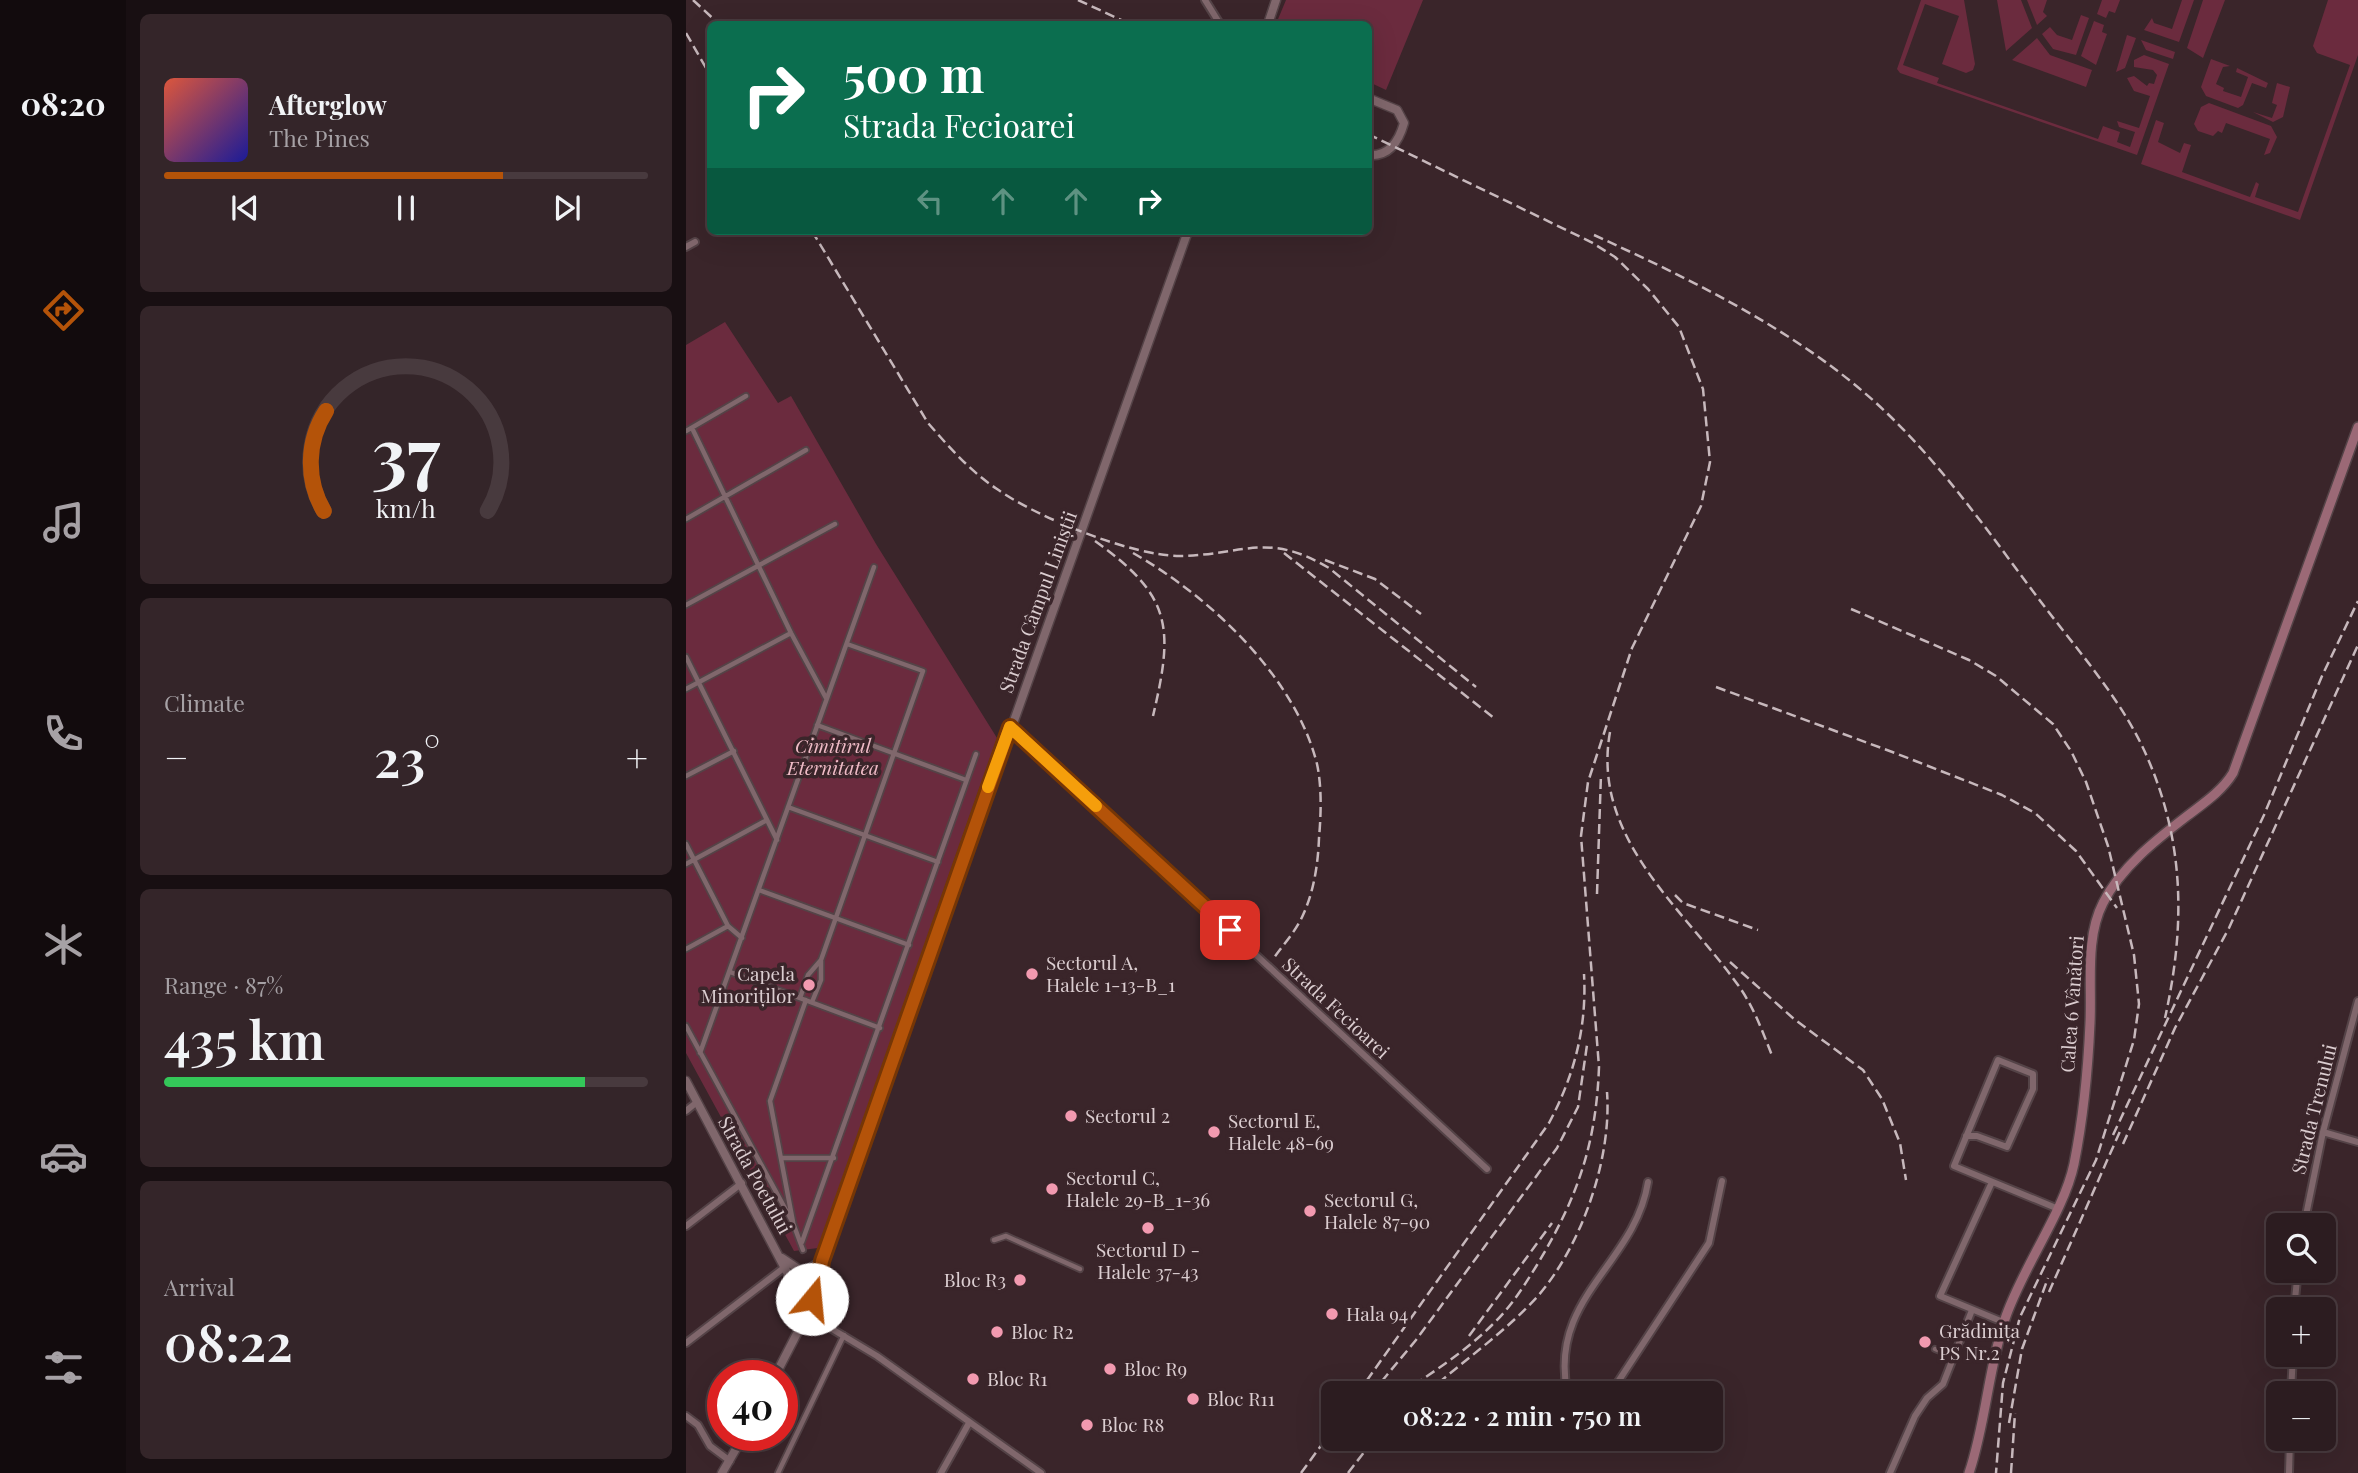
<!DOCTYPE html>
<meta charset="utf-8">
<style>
body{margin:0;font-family:"Playfair Display",serif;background:#342529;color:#f1f3f6;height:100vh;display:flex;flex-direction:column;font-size:26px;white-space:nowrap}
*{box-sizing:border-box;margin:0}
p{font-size:23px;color:#a6a1a5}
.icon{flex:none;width:38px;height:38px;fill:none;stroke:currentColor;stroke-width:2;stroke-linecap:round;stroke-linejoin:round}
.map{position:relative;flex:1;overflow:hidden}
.details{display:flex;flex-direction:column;gap:14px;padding:14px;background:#180f12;width:560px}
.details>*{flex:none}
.banner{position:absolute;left:21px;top:21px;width:665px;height:214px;border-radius:10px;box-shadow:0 7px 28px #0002,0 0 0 2px #483a3e;background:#0b6e4f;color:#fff;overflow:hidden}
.fabs{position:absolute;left:1580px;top:1213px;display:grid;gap:14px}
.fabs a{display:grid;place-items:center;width:70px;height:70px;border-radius:10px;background:#2c1c20;box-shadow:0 7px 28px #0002,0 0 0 2px #483a3e;font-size:35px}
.speed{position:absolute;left:21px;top:1360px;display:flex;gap:14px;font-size:35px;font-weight:700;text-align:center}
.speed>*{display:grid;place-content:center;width:91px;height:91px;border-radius:50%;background:#2c1c20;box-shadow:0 7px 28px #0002,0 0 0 2px #483a3e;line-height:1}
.speed .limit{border:10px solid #d22;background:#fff;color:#111}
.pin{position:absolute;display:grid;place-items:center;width:60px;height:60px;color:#fff;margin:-30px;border-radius:14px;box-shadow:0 4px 10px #0006}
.me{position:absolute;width:77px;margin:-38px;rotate:17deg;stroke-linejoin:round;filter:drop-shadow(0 0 5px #0008)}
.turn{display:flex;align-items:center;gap:24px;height:147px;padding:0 21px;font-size:32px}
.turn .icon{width:91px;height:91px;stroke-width:2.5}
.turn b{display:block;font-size:49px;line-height:60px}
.lanes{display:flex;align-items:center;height:66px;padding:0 21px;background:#0003;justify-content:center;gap:35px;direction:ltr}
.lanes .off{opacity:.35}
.big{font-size:52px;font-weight:600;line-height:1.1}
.details .tile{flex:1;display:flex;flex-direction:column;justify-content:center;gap:10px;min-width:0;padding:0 24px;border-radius:10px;background:#342529}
.details .dial{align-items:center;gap:0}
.dial svg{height:182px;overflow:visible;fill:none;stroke:#483a3e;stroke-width:7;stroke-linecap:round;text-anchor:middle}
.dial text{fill:#f1f3f6;stroke:none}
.song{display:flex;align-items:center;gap:21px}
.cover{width:84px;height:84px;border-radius:10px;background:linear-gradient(135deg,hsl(10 70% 55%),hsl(240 70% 35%))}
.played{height:7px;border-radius:4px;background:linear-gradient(90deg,#b45309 70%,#483a3e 70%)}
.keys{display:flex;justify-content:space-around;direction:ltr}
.heat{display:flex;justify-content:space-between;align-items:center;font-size:38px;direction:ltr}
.charge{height:10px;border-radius:5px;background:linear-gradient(90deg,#34c759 87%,#483a3e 0)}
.trip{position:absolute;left:635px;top:1381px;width:402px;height:70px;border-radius:10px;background:#2c1c20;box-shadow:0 7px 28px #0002,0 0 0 2px #483a3e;font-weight:600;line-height:70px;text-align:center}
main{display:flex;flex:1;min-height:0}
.dock{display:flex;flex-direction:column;width:126px;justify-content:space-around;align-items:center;background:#120b0d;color:#a6a1a5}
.dock .icon{width:49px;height:49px}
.dock .current{color:#b45309}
.dock b{font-size:32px;color:#f1f3f6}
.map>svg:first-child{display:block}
</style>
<main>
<nav class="dock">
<b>08:20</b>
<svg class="icon current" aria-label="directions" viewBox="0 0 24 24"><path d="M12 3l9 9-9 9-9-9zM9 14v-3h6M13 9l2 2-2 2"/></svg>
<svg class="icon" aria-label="music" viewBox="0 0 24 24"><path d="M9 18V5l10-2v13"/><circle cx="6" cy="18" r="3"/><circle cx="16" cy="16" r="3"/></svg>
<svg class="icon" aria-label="phone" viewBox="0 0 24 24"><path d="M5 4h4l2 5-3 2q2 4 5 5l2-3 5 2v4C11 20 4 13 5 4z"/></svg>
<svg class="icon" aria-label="climate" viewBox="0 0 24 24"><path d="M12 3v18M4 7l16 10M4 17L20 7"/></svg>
<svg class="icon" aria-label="car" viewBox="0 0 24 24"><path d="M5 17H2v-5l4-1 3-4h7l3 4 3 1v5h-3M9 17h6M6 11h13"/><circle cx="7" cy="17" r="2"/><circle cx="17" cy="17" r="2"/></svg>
<svg class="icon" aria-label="filters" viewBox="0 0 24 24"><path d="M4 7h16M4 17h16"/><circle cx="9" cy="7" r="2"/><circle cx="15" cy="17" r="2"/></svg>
</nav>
<section class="details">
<div class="tile">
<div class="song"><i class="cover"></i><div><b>Afterglow</b><p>The Pines</p></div></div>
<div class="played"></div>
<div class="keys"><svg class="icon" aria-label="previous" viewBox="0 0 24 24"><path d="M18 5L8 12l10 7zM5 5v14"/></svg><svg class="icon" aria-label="pause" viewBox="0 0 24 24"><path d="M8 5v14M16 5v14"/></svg><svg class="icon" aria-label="next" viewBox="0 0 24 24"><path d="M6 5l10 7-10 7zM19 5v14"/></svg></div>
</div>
<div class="tile dial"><svg viewBox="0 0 100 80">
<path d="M14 69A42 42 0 1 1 86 69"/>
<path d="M14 69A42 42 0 0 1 15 25" stroke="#b45309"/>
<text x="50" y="56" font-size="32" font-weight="700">37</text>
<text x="50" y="72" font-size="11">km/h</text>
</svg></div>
<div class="tile"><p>Climate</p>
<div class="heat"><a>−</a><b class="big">23°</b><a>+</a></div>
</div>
<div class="tile"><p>Range · 87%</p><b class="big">435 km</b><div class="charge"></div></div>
<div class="tile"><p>Arrival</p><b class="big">08:22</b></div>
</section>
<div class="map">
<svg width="1672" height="1473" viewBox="0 0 1672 1473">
<rect width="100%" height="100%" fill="#3a252a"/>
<!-- green -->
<path fill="#6b2b3e" d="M600,0H737L700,90L683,82L682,24H590Z
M1235,0H1278L1289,64L1287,70L1280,73L1256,64L1273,16L1239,4L1217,65L1253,78L1251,83L1412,139L1417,126L1434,132L1431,142L1444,147L1449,132L1433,127L1431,121L1453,128L1464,96L1448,91L1441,78L1448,76L1461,86L1463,83L1468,84L1471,75L1467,70L1448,67V60L1458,55L1483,64L1451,155L1214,73L1211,69Z
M1311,0H1335L1346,28L1320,51Z
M1341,0H1361L1357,12L1361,16L1351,25Z
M1416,0H1434L1429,13L1423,11L1420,18L1411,14Z
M1496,0H1508L1493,42L1458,30L1466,18L1468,23L1486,29Z
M1517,0H1539L1517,58L1501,48Z
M1642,0H1672V55L1614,220L1455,164L1470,120L1478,123L1472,142L1494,153L1498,143L1505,145L1496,172L1564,197L1570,182L1573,184L1569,197L1612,212L1664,65L1631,53L1627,46Z
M1395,15L1403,18L1390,55L1367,49L1356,34L1364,27L1371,35L1386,40Z
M1408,21L1418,25L1416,32L1421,34L1410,65L1395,56Z
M1441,35L1450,38L1439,68L1430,72Z
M1351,38L1364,55L1406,70L1400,87L1326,60Z
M1455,40L1489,52L1487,59L1460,50Z
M1525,59L1544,66L1537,67L1530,84L1538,88L1537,91L1555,97L1562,77L1550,72L1551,68L1582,83L1580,88L1566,83L1557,105L1552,108L1520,96L1515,87Z
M1591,83L1604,87L1597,117L1587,122L1567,112L1586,118L1591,105L1586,103Z
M1523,103L1585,126L1591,137L1584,153L1578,155L1584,139L1540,123L1536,133L1532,131L1527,136L1512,131L1508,124L1515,107Z
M39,322L92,403L105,396L190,544L311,738L132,1248L108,1251L0,1053V345Z"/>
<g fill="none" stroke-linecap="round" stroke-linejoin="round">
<defs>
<path id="pedestrian" d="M6,428L105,633L140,698
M0,431L60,396
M0,519L120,450
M0,605L149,524
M0,657L91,840
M0,689L105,633
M131,725L280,780
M0,776L48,751
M102,807L252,862
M0,844L42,926L56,938
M0,864L81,820
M73,890L223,945
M0,949L42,926
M44,972L194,1028
M114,998L122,975L135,960L237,671L161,644
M126,1002L135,980V961
M0,1026L107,1223L117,1250
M14,1053L188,567
M96,1158H148
M107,1222L84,1101L120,1000
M308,1240L320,1236L394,1269
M116,1242L290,754
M1249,1349L1267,1356
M92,1473L158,1335"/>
<path id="minor" d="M519,0L534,24
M0,247L9,242
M324,727L801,1169
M0,1111L11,1102
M1637,1132L1672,1142
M1280,1136H1291L1321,1147L1347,1089V1074L1312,1060L1268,1166L1370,1208
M1306,1182L1254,1296L1317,1322
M1618,1225L1637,1132L1672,1001
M0,1226L56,1183
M1608,1309L1612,1270
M121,1314L191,1356L355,1473
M0,1343L99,1267
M881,1391C863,1297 949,1264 962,1182
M926,1391L1023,1243L1036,1181
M1605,1393L1607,1354
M0,1416L12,1425L24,1446L44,1461
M255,1473L283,1423
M1204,1473L1229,1416L1241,1398L1257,1384L1286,1310
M1603,1473L1604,1438"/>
<path id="tertiary" d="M582,24L590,0
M682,98L711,110L718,123C713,141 703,157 682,155
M0,1081L102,1274L110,1283
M96,1258L117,1272
M122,1272L128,1277V1284L124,1289L116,1290L110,1283L111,1276L136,1261
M129,1281L134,1273L136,1261L502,231
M112,1287L122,1312
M89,1376L121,1314L127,1286
M36,1473L58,1435"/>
<path id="secondary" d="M1283,1473C1300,1423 1302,1369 1319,1319C1336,1268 1378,1212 1388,1164C1397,1119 1402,1069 1404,1023C1406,984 1399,938 1417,903C1434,868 1471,839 1501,816C1518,803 1536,791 1547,773L1672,427"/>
</defs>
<!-- pedestrian casing -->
<use href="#pedestrian" stroke="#544347" stroke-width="8"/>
<!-- minor casing -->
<use href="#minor" stroke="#544347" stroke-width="10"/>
<!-- tertiary casing -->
<use href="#tertiary" stroke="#544347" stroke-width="11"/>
<!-- secondary casing -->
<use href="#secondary" stroke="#544347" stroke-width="12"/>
<!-- pedestrian -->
<use href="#pedestrian" stroke="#80676c" stroke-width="4.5"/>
<!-- minor -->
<use href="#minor" stroke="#80676c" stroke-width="6"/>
<!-- tertiary -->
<use href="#tertiary" stroke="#80676c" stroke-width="8"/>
<!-- secondary -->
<use href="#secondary" stroke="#9b6976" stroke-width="9"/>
<!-- rail -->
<path stroke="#c7b8bc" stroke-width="2.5" stroke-dasharray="10 5" stroke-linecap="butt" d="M7,0L33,24
M392,0L444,24
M0,33L24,75
M682,134L905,242L929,257L962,289L993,327L1017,389L1024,462L1015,506L946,648L902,782L895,836L913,1067C910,1146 891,1198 851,1265C838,1286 825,1307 806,1325C781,1350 746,1373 716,1393
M126,231L242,423C263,447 284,471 311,489C350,517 446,556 494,556C558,555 581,531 643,568L790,687
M908,235C1006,280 1109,330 1189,402C1253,460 1303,533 1355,602C1392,651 1438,702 1462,759C1499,845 1499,928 1479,1018
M409,541C486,596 488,627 467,716
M447,553C523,596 609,676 631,764C636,787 635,815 633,838C632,864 628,891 617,915C610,931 597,945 587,959
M598,553L808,718
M639,560L689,579L735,614
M1165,609L1283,660L1310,676L1367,724L1385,751L1400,782L1422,846L1448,955L1453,1004L1448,1040L1410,1160L1334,1317L1317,1383L1310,1473
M1030,687L1209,753L1316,795L1349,813L1390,851L1431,908
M924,732C905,838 997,908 1052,985C1068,1007 1077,1033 1087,1058
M911,894L915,774
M989,895L997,903L1072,930
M1044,962L1108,1019L1177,1070L1196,1099L1214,1143L1220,1180
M1427,1135L1578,815L1636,676L1672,601
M1437,1144L1489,1028L1543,928L1672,645
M1363,1292L1435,1129
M783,1336L866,1223
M672,1393L863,1123C888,1076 901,1028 898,974
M686,1393L730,1340L871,1148L892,1107L901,1045
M741,1393C777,1361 818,1333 851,1297C895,1247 926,1159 921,1092
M1323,1423L1336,1349L1362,1278
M615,1473L648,1428
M662,1473L689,1438
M1325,1473L1329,1413"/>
</g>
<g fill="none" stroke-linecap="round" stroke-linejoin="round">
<defs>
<path id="route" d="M126,1299C128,1285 135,1274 136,1261L324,727L544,930"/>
</defs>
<!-- route casing -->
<use href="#route" stroke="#753606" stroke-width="18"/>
<!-- route -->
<use href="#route" stroke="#b45309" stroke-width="12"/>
<!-- slow -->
<path stroke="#f59e0b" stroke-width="12" d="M302,787L324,727L410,806"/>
</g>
<!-- markers -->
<g fill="#f29ab0" stroke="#3a252a" stroke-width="2.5">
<circle cx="346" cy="974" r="7"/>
<circle cx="123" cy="985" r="7"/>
<circle cx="385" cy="1116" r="7"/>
<circle cx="528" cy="1132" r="7"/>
<circle cx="366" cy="1189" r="7"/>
<circle cx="624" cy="1211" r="7"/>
<circle cx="462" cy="1228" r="7"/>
<circle cx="334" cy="1280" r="7"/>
<circle cx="646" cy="1314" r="7"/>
<circle cx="311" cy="1332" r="7"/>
<circle cx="1239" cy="1342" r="7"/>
<circle cx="424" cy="1369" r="7"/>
<circle cx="287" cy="1379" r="7"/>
<circle cx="507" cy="1399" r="7"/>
<circle cx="401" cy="1425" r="7"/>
</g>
<g text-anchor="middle" stroke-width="7" stroke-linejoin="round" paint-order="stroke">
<!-- street labels -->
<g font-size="19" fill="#dbcdd0" stroke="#3a252a">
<text transform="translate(352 602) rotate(-70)" y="7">Strada Câmpul Liniștii</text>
<text transform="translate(1386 1004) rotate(-86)" y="7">Calea 6 Vânători</text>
<text transform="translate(650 1008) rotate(43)" y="7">Strada Fecioarei</text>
<text transform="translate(1628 1109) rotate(-76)" y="7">Strada Trenului</text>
<text transform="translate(69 1175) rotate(61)" y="7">Strada Poetului</text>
</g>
<!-- park labels -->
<g font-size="19" font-style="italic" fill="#efbbc6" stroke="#3a252a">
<text x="147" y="753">Cimitirul<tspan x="147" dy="22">Eternitatea</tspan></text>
</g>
<!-- poi labels -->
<g font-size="19" fill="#dbcdd0" stroke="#3a252a" text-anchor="start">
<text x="360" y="970">Sectorul A,<tspan x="360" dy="22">Halele 1-13-B_1</tspan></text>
<text x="109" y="981" text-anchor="end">Capela<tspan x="109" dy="22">Minoriților</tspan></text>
<text x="399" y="1123">Sectorul 2</text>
<text x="542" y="1128">Sectorul E,<tspan x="542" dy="22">Halele 48-69</tspan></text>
<text x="380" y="1185">Sectorul C,<tspan x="380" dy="22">Halele 29-B_1-36</tspan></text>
<text x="638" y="1207">Sectorul G,<tspan x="638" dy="22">Halele 87-90</tspan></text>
<text x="462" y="1257" text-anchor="middle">Sectorul D -<tspan x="462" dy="22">Halele 37-43</tspan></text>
<text x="320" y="1287" text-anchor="end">Bloc R3</text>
<text x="660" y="1321">Hala 94</text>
<text x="1253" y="1338">Grădinița<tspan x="1253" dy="22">PS Nr.2</tspan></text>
<text x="325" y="1339">Bloc R2</text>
<text x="438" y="1376">Bloc R9</text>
<text x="301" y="1386">Bloc R1</text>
<text x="521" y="1406">Bloc R11</text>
<text x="415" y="1432">Bloc R8</text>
</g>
</g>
</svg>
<div class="fabs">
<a><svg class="icon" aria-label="search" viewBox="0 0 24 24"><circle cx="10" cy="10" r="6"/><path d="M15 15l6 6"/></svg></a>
<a>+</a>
<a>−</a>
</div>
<div class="speed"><div class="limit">40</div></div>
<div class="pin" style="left:544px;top:930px;background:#d93025"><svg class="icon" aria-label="arrive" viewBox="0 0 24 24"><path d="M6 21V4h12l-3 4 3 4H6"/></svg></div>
<svg class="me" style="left:126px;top:1299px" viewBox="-20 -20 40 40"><circle r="19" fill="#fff"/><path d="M0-13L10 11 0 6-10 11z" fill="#b45309"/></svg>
<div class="trip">08:22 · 2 min · 750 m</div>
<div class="banner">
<div class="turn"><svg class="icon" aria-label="right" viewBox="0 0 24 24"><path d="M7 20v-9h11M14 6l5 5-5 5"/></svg><div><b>500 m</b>Strada Fecioarei</div></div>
<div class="lanes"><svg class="icon off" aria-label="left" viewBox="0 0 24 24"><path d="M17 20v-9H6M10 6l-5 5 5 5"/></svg><svg class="icon off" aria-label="ahead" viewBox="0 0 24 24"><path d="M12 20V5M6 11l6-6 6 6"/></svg><svg class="icon off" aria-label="ahead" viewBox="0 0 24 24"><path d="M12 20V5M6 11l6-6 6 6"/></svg><svg class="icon" aria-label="right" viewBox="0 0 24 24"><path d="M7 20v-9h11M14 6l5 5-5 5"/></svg></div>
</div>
</div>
</main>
